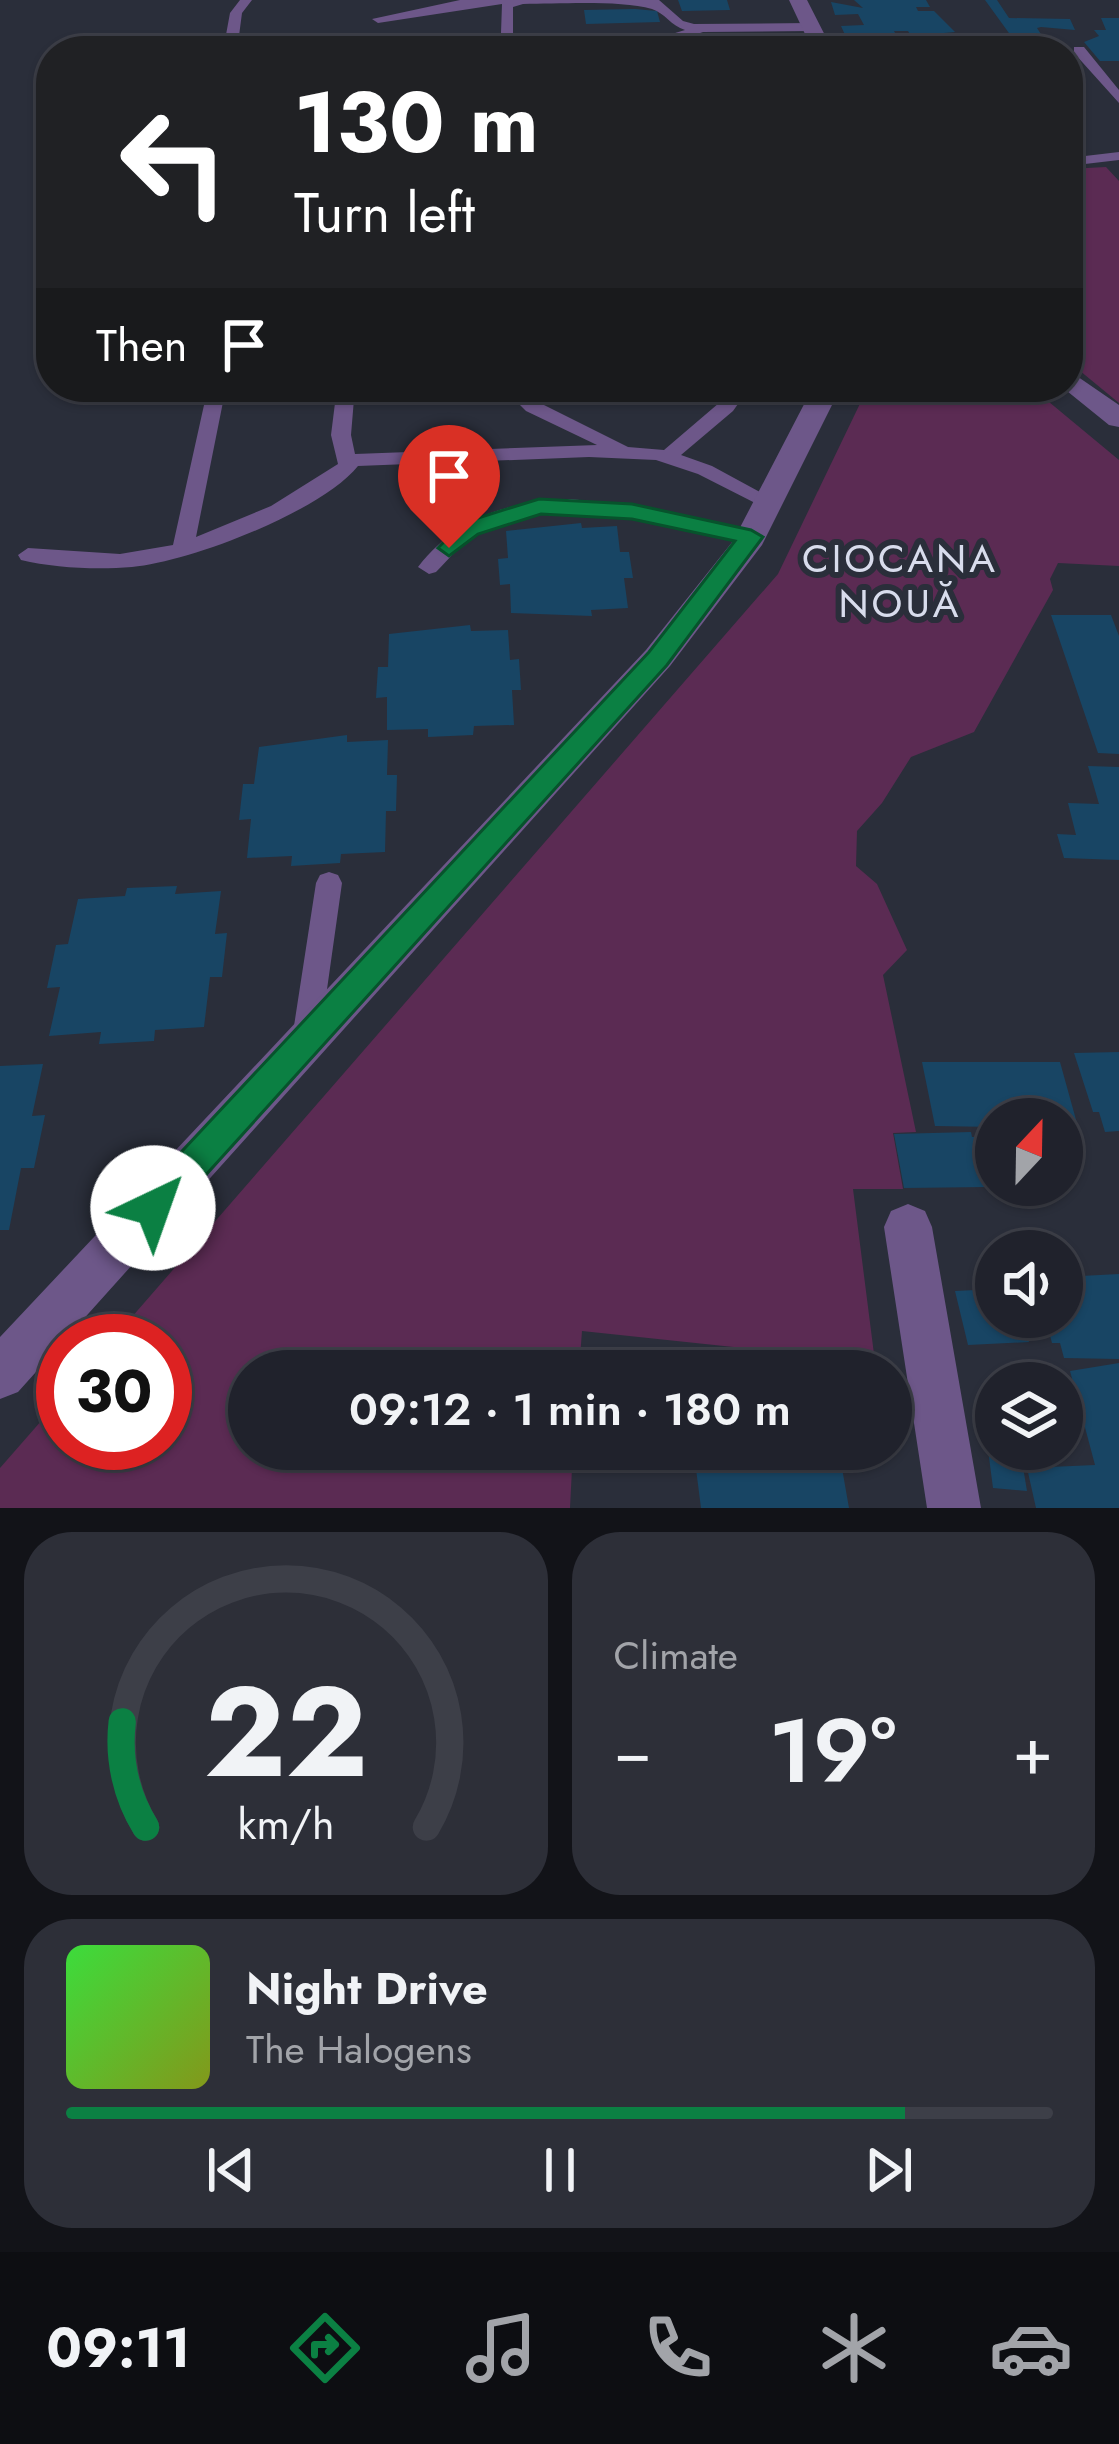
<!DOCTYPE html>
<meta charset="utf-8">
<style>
body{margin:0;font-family:Jost,sans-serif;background:#2d2f38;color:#f1f3f6;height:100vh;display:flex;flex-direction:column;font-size:45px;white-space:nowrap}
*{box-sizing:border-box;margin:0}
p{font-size:39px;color:#a2a4a9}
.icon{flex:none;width:66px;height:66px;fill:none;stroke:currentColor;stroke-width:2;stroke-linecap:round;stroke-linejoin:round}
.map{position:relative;height:1508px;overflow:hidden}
.drawer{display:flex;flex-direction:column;gap:24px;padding:24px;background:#121318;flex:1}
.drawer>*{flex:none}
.guide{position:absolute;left:36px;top:36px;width:1047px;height:366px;border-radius:48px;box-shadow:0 3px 9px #0004,0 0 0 3px #3d3f48;background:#202124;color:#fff;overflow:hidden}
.needle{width:78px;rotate:22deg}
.buttons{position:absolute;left:975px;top:1098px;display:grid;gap:24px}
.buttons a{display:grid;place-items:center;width:108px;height:108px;border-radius:50%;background:#20222c;box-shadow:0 3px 9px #0004,0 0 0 3px #3d3f48;font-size:60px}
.speed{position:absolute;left:36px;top:1314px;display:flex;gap:24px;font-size:60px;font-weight:700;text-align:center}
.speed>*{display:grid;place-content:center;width:156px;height:156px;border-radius:50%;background:#20222c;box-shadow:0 3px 9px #0004,0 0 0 3px #3d3f48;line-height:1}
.speed .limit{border:18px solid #d22;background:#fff;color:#111}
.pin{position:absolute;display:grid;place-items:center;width:102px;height:102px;color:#fff;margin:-123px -51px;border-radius:50% 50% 50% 0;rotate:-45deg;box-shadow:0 0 12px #0007}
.pin .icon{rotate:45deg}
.me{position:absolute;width:132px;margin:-66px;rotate:42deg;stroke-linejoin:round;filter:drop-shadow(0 0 9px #0008)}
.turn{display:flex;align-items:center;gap:42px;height:252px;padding:0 60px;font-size:54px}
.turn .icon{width:156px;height:156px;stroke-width:2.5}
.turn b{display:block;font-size:84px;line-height:102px}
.then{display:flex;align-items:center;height:114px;padding:0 60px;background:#0003;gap:24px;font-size:45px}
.big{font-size:90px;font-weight:600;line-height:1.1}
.drawer .widget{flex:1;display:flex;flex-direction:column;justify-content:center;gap:18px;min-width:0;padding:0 42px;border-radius:48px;background:#2d2f38}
.drawer .dial{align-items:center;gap:0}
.dial svg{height:312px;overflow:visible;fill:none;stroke:#3d3f48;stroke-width:7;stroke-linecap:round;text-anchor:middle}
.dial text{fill:#f1f3f6;stroke:none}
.song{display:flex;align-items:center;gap:36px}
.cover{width:144px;height:144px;border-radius:18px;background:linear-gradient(135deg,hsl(120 70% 55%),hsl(70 70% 35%))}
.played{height:12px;border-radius:6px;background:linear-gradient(90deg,#0b8043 85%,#3d3f48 85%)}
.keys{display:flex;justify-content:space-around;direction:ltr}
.heat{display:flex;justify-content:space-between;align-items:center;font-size:66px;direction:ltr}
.drawer .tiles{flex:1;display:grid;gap:24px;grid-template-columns:1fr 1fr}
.widget:last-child{grid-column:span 2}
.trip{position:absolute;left:228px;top:1350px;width:684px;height:120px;border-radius:60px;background:#20222c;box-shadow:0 3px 9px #0004,0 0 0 3px #3d3f48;font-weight:600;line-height:120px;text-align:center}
.menu{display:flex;height:192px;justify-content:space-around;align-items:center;background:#0d0e12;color:#a2a4a9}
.menu .icon{width:84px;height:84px}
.menu .active{color:#0b8043}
.menu b{font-size:54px;color:#f1f3f6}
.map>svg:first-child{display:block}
</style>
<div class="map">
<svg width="1119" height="1508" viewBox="0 0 1119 1508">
<rect width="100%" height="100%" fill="#2a2e3a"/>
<!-- green -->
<path fill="#5b2b53" d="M1106,167L1119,181V403L1068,361V169Z
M868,387H1031L1119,460V566L1058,563L1050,579L1053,590L974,732L911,757L882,803L857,831L856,866L877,884L907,950L883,975L916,1132L893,1133L903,1189H853L875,1362L582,1331L579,1371H249V1449H573L570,1508H0V1468L63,1396V1443H165V1341H111L778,574Z"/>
<!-- building -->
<path fill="#184564" d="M678,0H727L730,10L682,11Z
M854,0H926L930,7H916L918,11H934L955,32L911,36L908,31H894L896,35L846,37L841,26L864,25L858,14L835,15L831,2L863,8Z
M985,0H997L1009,18L1070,19L1075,30L1041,27L1037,28L1046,42H1055L1059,51H1022Z
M635,9L657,11L660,22L586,24L584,10Z
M1101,18H1119V61H1100L1084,42L1099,36L1094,30H1106Z
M900,38H943L950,50L867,51L865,45L903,44Z
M744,39L748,51H698L695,40Z
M392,387H487L488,403L391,400Z
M665,387H695L696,404L666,403Z
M581,523L582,528L617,526L620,552H629L633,578H624L628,608L591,610L592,616L511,613L510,584L500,585L498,559L508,558L506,531Z
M1051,615H1111L1119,636V754L1098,753Z
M470,625L471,631L508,630L510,660L519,659L521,690H512L514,725L474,726L473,735L428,737V729L387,730V697L376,698L378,667H388L389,634Z
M347,735V742L388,740L387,775H397L396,811H386L385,852L341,854L340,863L291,866L292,856L247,858L251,819L239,820L243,784H254L259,747Z
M1088,766L1119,767V860L1064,858L1057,834L1076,835L1068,803L1099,804Z
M177,886L175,894L221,891L215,934L227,933L222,977H210L204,1027L155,1030L154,1041L99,1044L101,1032L49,1036L60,987L47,988L56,945L68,944L78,899L125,896L127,888Z
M1119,1052V1131L1105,1132L1099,1112H1093L1074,1053Z
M922,1062H1060L1078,1127H1062V1119H996V1127L935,1126Z
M43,1064L32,1116L45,1115L34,1168H21L9,1230H0V1066Z
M971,1132L972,1137H996V1169H982L987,1187L904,1188L894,1134Z
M1119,1274V1359L1064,1358L1060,1343H1052L1045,1317H1062V1277Z
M996,1289V1317H1038L1041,1329H1026L1029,1342L968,1345L955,1291Z
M1119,1363V1508H1036L1027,1468L1095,1465L1070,1371Z
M987,1442L996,1443V1449H1020L1027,1491L993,1488Z
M839,1451L849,1508H701L695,1461Z"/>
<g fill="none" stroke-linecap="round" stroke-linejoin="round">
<!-- service -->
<path fill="#6d5789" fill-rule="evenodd" d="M240,0H252L242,13L237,51H223L230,13Z
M460,0H659L683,21L694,24L811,23L817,27L811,31L703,32L674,42L676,51H662V37L685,30C671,26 665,13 652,9C619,0 559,4 523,4L513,7V34C491,53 449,51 420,51L494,37L501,33L502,4L378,23L372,19Z
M1074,47H1084L1119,90V103L1074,53Z
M1119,152V160L1068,166V158Z
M51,238V251L41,250V244Z
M208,387H226L196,537L271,506L338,464L331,435L337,387H355L351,435L355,454L597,445L526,411L502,387H522L540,403L628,447L664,450L719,403L732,387H750L733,411L681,455L712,466L780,503L777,507H763L698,474L656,460L589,457L358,466C322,511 190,562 132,567C97,570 54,568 21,560L18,555L28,548L120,554L173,545Z
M570,499L646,507L751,530L761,537L751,544C668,525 556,484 477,533C462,543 449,559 436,572L429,574L418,567C458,516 508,502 570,499Z
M329,872L338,875L342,883L320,1039L316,1048L306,1052L296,1048L292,1039L316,883L320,875Z"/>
<!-- minor -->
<path fill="#6d5789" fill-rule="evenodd" d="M789,0H807L833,51H813Z
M1068,370L1119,405V427L1109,425L1062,387H1068Z
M813,387H841L762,545L670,666L18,1392L0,1399V1337L646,650L733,541Z
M908,1204L925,1211L932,1227L981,1508H927L884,1227L891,1211Z"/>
</g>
<!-- route -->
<path fill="#0b8043" stroke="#07532c" stroke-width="3" d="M539,499L632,504L751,530L763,537L667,665L165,1220L153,1225L140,1220L135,1208L140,1196L649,652L735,541L632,519L541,514L478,534L449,556L438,548L462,523Z"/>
<g text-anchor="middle" stroke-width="12" stroke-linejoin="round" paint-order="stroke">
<!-- quarter labels -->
<g font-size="39" letter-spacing="3" fill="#d8dcec" stroke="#2a2e3a">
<text x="900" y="572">CIOCANA<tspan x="900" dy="45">NOUĂ</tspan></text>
</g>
</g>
</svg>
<div class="buttons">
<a><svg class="needle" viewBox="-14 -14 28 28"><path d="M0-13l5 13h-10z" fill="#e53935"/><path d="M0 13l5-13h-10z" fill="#a2a4a9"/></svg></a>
<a><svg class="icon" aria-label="sound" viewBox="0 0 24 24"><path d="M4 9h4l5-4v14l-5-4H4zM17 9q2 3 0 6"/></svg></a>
<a><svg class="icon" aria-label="layers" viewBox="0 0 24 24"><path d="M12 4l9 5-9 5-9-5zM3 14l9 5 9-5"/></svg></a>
</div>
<div class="speed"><div class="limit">30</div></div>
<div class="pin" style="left:449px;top:548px;background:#d93025"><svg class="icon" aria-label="arrive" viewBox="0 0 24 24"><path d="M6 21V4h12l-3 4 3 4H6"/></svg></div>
<svg class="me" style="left:153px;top:1208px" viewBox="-20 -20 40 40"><circle r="19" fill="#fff"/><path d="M0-13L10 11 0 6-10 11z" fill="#0b8043"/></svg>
<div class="trip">09:12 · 1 min · 180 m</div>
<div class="guide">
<div class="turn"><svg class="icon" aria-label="left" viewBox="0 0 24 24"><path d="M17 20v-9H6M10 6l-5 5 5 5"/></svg><div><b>130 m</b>Turn left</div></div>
<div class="then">Then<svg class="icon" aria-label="arrive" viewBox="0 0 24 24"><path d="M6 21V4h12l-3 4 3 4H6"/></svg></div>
</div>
</div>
<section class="drawer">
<div class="tiles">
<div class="widget dial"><svg viewBox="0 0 100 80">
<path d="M14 69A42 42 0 1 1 86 69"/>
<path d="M14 69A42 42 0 0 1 8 42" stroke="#0b8043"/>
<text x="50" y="56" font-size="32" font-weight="700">22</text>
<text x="50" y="72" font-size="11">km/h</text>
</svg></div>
<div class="widget"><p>Climate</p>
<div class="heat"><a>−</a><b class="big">19°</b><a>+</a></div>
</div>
<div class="widget">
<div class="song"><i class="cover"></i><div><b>Night Drive</b><p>The Halogens</p></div></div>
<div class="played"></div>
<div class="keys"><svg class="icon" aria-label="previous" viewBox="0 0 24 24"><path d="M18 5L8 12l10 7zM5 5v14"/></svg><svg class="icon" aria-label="pause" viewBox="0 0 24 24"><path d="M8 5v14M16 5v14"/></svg><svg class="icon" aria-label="next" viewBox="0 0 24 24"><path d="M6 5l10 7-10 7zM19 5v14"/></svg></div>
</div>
</div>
</section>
<nav class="menu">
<b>09:11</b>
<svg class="icon active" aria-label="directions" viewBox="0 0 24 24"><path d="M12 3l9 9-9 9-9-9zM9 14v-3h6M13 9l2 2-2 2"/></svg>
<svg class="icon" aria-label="music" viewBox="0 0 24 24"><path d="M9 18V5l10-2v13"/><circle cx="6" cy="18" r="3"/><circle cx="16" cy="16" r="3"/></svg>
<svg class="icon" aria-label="phone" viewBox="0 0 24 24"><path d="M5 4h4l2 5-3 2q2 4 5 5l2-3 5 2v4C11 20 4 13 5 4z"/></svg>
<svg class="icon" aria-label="climate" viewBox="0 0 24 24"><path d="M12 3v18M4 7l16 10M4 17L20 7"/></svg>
<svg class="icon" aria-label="car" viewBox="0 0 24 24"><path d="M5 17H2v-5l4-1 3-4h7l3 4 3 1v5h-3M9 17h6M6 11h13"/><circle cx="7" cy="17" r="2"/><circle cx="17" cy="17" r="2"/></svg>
</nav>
